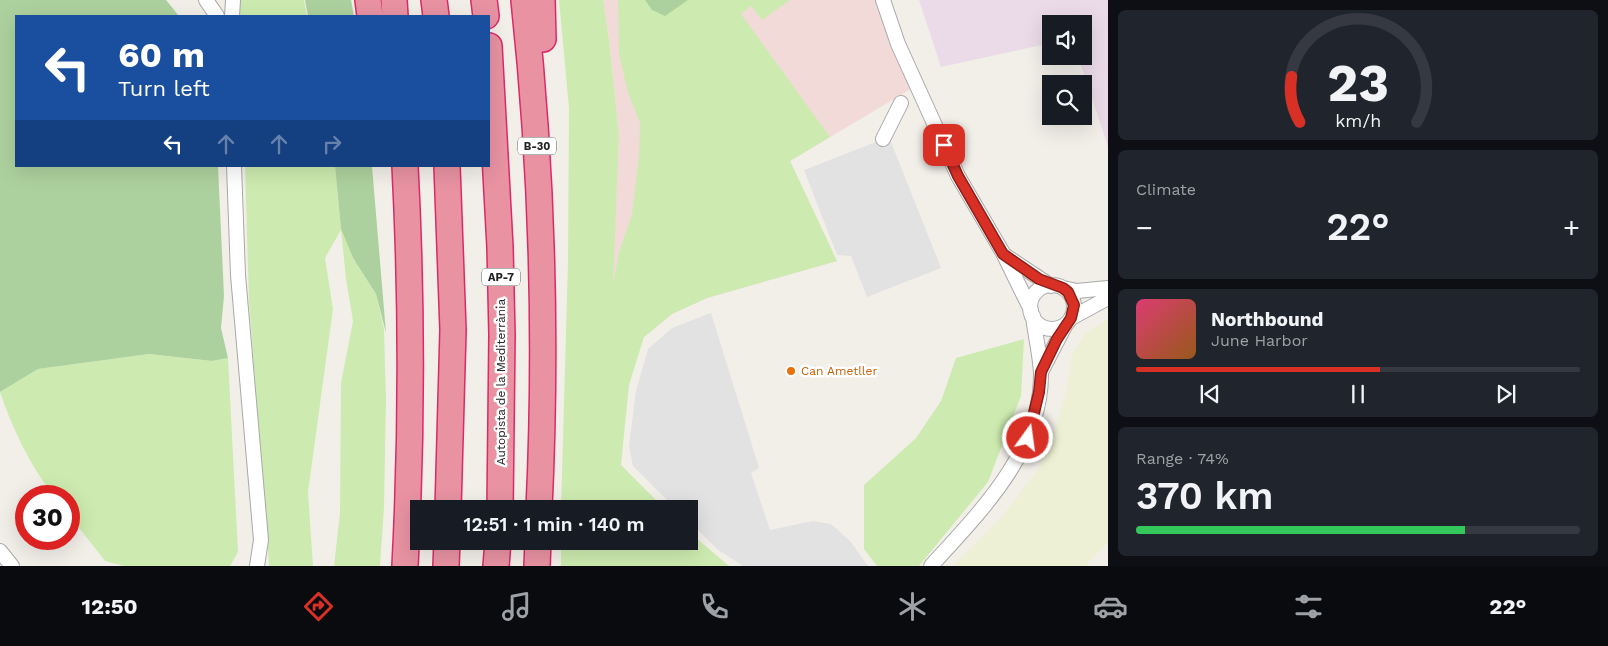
<!DOCTYPE html>
<meta charset="utf-8">
<style>
body{margin:0;font-family:"Work Sans",sans-serif;background:#20242c;color:#f1f3f6;height:100vh;display:flex;flex-direction:column;font-size:19px;white-space:nowrap}
*{box-sizing:border-box;margin:0}
p{font-size:16px;color:#9ea1a6}
.icon{flex:none;width:28px;height:28px;fill:none;stroke:currentColor;stroke-width:2;stroke-linecap:round;stroke-linejoin:round}
.map{position:relative;flex:1;overflow:hidden}
.details{display:flex;flex-direction:column;gap:10px;padding:10px;background:#0d0f14;width:500px}
.details>*{flex:none}
.top-card{position:absolute;left:15px;top:15px;width:475px;height:152px;border-radius:0px;box-shadow:0 5px 20px #0002;background:#1a4fa0;color:#fff;overflow:hidden}
.controls{position:absolute;left:1042px;top:15px;display:grid;gap:10px}
.controls a{display:grid;place-items:center;width:50px;height:50px;border-radius:0px;background:#171b24;box-shadow:0 5px 20px #0002;font-size:25px}
.speed{position:absolute;left:15px;top:485px;display:flex;gap:10px;font-size:25px;font-weight:700;text-align:center}
.speed>*{display:grid;place-content:center;width:65px;height:65px;border-radius:50%;background:#171b24;box-shadow:0 5px 20px #0002;line-height:1}
.speed .limit{border:8px solid #d22;background:#fff;color:#111}
.pin{position:absolute;display:grid;place-items:center;width:42px;height:42px;color:#fff;margin:-21px;border-radius:10px;box-shadow:0 2px 8px #0006}
.me{position:absolute;width:55px;margin:-28px;rotate:14deg;stroke-linejoin:round;filter:drop-shadow(0 0 4px #0008)}
.turn{display:flex;align-items:center;gap:18px;height:105px;padding:0 20px;font-size:22px}
.turn .icon{width:65px;height:65px;stroke-width:2.5}
.turn b{display:block;font-size:35px;line-height:42px}
.lanes{display:flex;align-items:center;height:48px;padding:0 20px;background:#0003;justify-content:center;gap:25px;direction:ltr}
.lanes .off{opacity:.35}
.big{font-size:38px;font-weight:600;line-height:1.1}
.details .widget{flex:1;display:flex;flex-direction:column;justify-content:center;gap:8px;min-width:0;padding:0 18px;border-radius:8px;background:#20242c}
.details .dial{align-items:center;gap:0}
.dial svg{height:130px;overflow:visible;fill:none;stroke:#363941;stroke-width:7;stroke-linecap:round;text-anchor:middle}
.dial text{fill:#f1f3f6;stroke:none}
.song{display:flex;align-items:center;gap:15px}
.cover{width:60px;height:60px;border-radius:8px;background:linear-gradient(135deg,hsl(340 70% 55%),hsl(30 70% 35%))}
.played{height:5px;border-radius:2px;background:linear-gradient(90deg,#d93025 55%,#363941 55%)}
.keys{display:flex;justify-content:space-around;direction:ltr}
.heat{display:flex;justify-content:space-between;align-items:center;font-size:28px;direction:ltr}
.charge{height:8px;border-radius:4px;background:linear-gradient(90deg,#34c759 74%,#363941 0)}
.trip{position:absolute;left:410px;top:500px;width:288px;height:50px;border-radius:0px;background:#171b24;box-shadow:0 5px 20px #0002;font-weight:600;line-height:50px;text-align:center}
.dock{display:flex;height:80px;justify-content:space-around;align-items:center;background:#090b0e;color:#9ea1a6}
.dock .icon{width:35px;height:35px}
.dock .on{color:#d93025}
.dock b{font-size:22px;color:#f1f3f6}
main{display:flex;flex:1;min-height:0}
.map>svg:first-child{display:block}
</style>
<main>
<div class="map">
<svg width="1108" height="566" viewBox="0 0 1108 566">
<rect width="100%" height="100%" fill="#f2efe9"/>
<!-- commercial -->
<path fill="#f2dad9" d="M603,0H883L916,86L790,161L837,261L707,298L672,314L644,337L612,290L619,135L609,39Z"/>
<!-- industrial -->
<path fill="#ebdbe8" d="M919,0H1108V147L1078,56H1084V24H1051V43L941,67Z"/>
<!-- farmland -->
<path fill="#eef0d5" d="M1108,319V542L1085,566H953L1000,519L1038,469L1055,430L1067,388L1072,355L1084,334Z"/>
<!-- grass -->
<path fill="#cdebb0" d="M237,0H304L307,16H239Z
M559,0H603L609,39L619,135L613,286L619,252L632,215L639,155L640,123L628,93L619,54L618,0H790L762,20L751,6L741,14L830,137L790,161L837,261L707,298L672,314L644,337L629,385L621,465L665,509H561L568,261L569,108Z
M245,166H335L341,229L353,258L376,294L384,329L386,400L384,507L380,566H334L340,513L341,383L353,321L346,279L341,230L325,258L333,309L308,492L313,566H269L249,301Z
M1024,339L1021,396L988,482L919,566H877L864,549V485L916,438L941,401L956,358Z
M149,354L212,361L228,358L238,552L230,566H124L105,561L69,515V496H54C30,466 12,428 0,392L38,369Z
M689,532L729,566H561V541H689Z"/>
<!-- forest -->
<path fill="#add19e" d="M0,0H166L179,16H16V166H218L224,296L221,328L228,358L212,361L149,354L38,369L0,392Z
M305,0H351L354,16H308Z
M645,0H688L665,16L652,10Z
M335,166H372L386,333L376,294L353,258L341,229Z"/>
<!-- parking -->
<path fill="#e2e2e2" d="M889,137L941,268L867,297L851,256L837,255L804,170Z
M711,313L759,468L751,473L770,530L813,521L831,524L850,541L868,566H743L717,549L689,521V509H676L633,466L629,446L636,391L648,349L672,328Z"/>
<g fill="none" stroke-linecap="round" stroke-linejoin="round">
<defs>
<path id="street" d="M206,0L217,16
M883,0L898,44L958,176L1003,253L1031,310
M232,16L233,0
M883,139L901,103
M234,166L238,275L261,540L257,566
M1006,256L1051,286
M1030 307a22 22 0 1 1 44 0a22 22 0 1 1-44 0Z
M1063,288L1077,291L1108,288
M1071,318L1108,298
M1041,372L1066,324
M0,551L12,566
M931,566C980,512 1042,451 1041,373C1040,354 1035,335 1033,316"/>
<path id="highway" d="M368,0L370,16
M394,0L395,16
M434,0L436,16
M484,0L486,16
M524,0C542,168 547,340 539,509
M542,0L543,39
M489,46L500,247L502,335L500,509
M405,166C412,300 412,433 405,566
M447,166L453,330L448,509
M446,566L447,541
M496,566L498,541
M537,566L538,541"/>
</defs>
<!-- street casing -->
<use href="#street" stroke="#a9a9a9" stroke-width="16"/>
<!-- highway casing -->
<use href="#highway" stroke="#dc2a67" stroke-width="28"/>
<!-- street -->
<use href="#street" stroke="#fff" stroke-width="14"/>
<!-- highway -->
<use href="#highway" stroke="#e892a2" stroke-width="25"/>
</g>
<g fill="none" stroke-linecap="round" stroke-linejoin="round">
<defs>
<path id="route" d="M944,145L958,176L1003,254L1039,279L1063,288L1068,292L1074,305L1071,318L1057,339L1041,372L1039,392L1028,438"/>
</defs>
<!-- route casing -->
<use href="#route" stroke="#8d1f18" stroke-width="12"/>
<!-- route -->
<use href="#route" stroke="#d93025" stroke-width="9"/>
</g>
<!-- markers -->
<circle fill="#e8710a" stroke="#fff" stroke-width="2" cx="791" cy="371" r="5"/>
<g text-anchor="middle" stroke-width="5" stroke-linejoin="round" paint-order="stroke">
<!-- shield labels -->
<g fill="#fff" stroke="#646464" stroke-width="1">
<rect x="518" y="137.5" width="38" height="17" rx="4"/>
<rect x="482" y="268.5" width="38" height="17" rx="4"/>
</g>
<g font-size="11" font-weight="bold" fill="#222">
<text x="537" y="150">B-30</text>
<text x="501" y="281">AP-7</text>
</g>
<!-- food labels -->
<g font-size="12" fill="#c56008" stroke="#fff" text-anchor="start">
<text x="801" y="375">Can Ametller</text>
</g>
<!-- street labels -->
<g font-size="12" fill="#222" stroke="#fff">
<text transform="translate(501 382) rotate(-90)" y="4">Autopista de la Mediterrània</text>
</g>
</g>
</svg>
<div class="controls">
<a><svg class="icon" aria-label="sound" viewBox="0 0 24 24"><path d="M4 9h4l5-4v14l-5-4H4zM17 9q2 3 0 6"/></svg></a>
<a><svg class="icon" aria-label="search" viewBox="0 0 24 24"><circle cx="10" cy="10" r="6"/><path d="M15 15l6 6"/></svg></a>
</div>
<div class="speed"><div class="limit">30</div></div>
<div class="pin" style="left:944px;top:145px;background:#d93025"><svg class="icon" aria-label="arrive" viewBox="0 0 24 24"><path d="M6 21V4h12l-3 4 3 4H6"/></svg></div>
<svg class="me" style="left:1028px;top:438px" viewBox="-20 -20 40 40"><circle r="17" fill="#d93025" stroke="#fff" stroke-width="3"/><path d="M0-11L8 9 0 5-8 9z" fill="#fff"/></svg>
<div class="trip">12:51 · 1 min · 140 m</div>
<div class="top-card">
<div class="turn"><svg class="icon" aria-label="left" viewBox="0 0 24 24"><path d="M17 20v-9H6M10 6l-5 5 5 5"/></svg><div><b>60 m</b>Turn left</div></div>
<div class="lanes"><svg class="icon" aria-label="left" viewBox="0 0 24 24"><path d="M17 20v-9H6M10 6l-5 5 5 5"/></svg><svg class="icon off" aria-label="ahead" viewBox="0 0 24 24"><path d="M12 20V5M6 11l6-6 6 6"/></svg><svg class="icon off" aria-label="ahead" viewBox="0 0 24 24"><path d="M12 20V5M6 11l6-6 6 6"/></svg><svg class="icon off" aria-label="right" viewBox="0 0 24 24"><path d="M7 20v-9h11M14 6l5 5-5 5"/></svg></div>
</div>
</div>
<section class="details">
<div class="widget dial"><svg viewBox="0 0 100 80">
<path d="M14 69A42 42 0 1 1 86 69"/>
<path d="M14 69A42 42 0 0 1 9 41" stroke="#d93025"/>
<text x="50" y="56" font-size="32" font-weight="700">23</text>
<text x="50" y="72" font-size="11">km/h</text>
</svg></div>
<div class="widget"><p>Climate</p>
<div class="heat"><a>−</a><b class="big">22°</b><a>+</a></div>
</div>
<div class="widget">
<div class="song"><i class="cover"></i><div><b>Northbound</b><p>June Harbor</p></div></div>
<div class="played"></div>
<div class="keys"><svg class="icon" aria-label="previous" viewBox="0 0 24 24"><path d="M18 5L8 12l10 7zM5 5v14"/></svg><svg class="icon" aria-label="pause" viewBox="0 0 24 24"><path d="M8 5v14M16 5v14"/></svg><svg class="icon" aria-label="next" viewBox="0 0 24 24"><path d="M6 5l10 7-10 7zM19 5v14"/></svg></div>
</div>
<div class="widget"><p>Range · 74%</p><b class="big">370 km</b><div class="charge"></div></div>
</section>
</main>
<nav class="dock">
<b>12:50</b>
<svg class="icon on" aria-label="directions" viewBox="0 0 24 24"><path d="M12 3l9 9-9 9-9-9zM9 14v-3h6M13 9l2 2-2 2"/></svg>
<svg class="icon" aria-label="music" viewBox="0 0 24 24"><path d="M9 18V5l10-2v13"/><circle cx="6" cy="18" r="3"/><circle cx="16" cy="16" r="3"/></svg>
<svg class="icon" aria-label="phone" viewBox="0 0 24 24"><path d="M5 4h4l2 5-3 2q2 4 5 5l2-3 5 2v4C11 20 4 13 5 4z"/></svg>
<svg class="icon" aria-label="climate" viewBox="0 0 24 24"><path d="M12 3v18M4 7l16 10M4 17L20 7"/></svg>
<svg class="icon" aria-label="car" viewBox="0 0 24 24"><path d="M5 17H2v-5l4-1 3-4h7l3 4 3 1v5h-3M9 17h6M6 11h13"/><circle cx="7" cy="17" r="2"/><circle cx="17" cy="17" r="2"/></svg>
<svg class="icon" aria-label="filters" viewBox="0 0 24 24"><path d="M4 7h16M4 17h16"/><circle cx="9" cy="7" r="2"/><circle cx="15" cy="17" r="2"/></svg>
<b>22°</b>
</nav>
